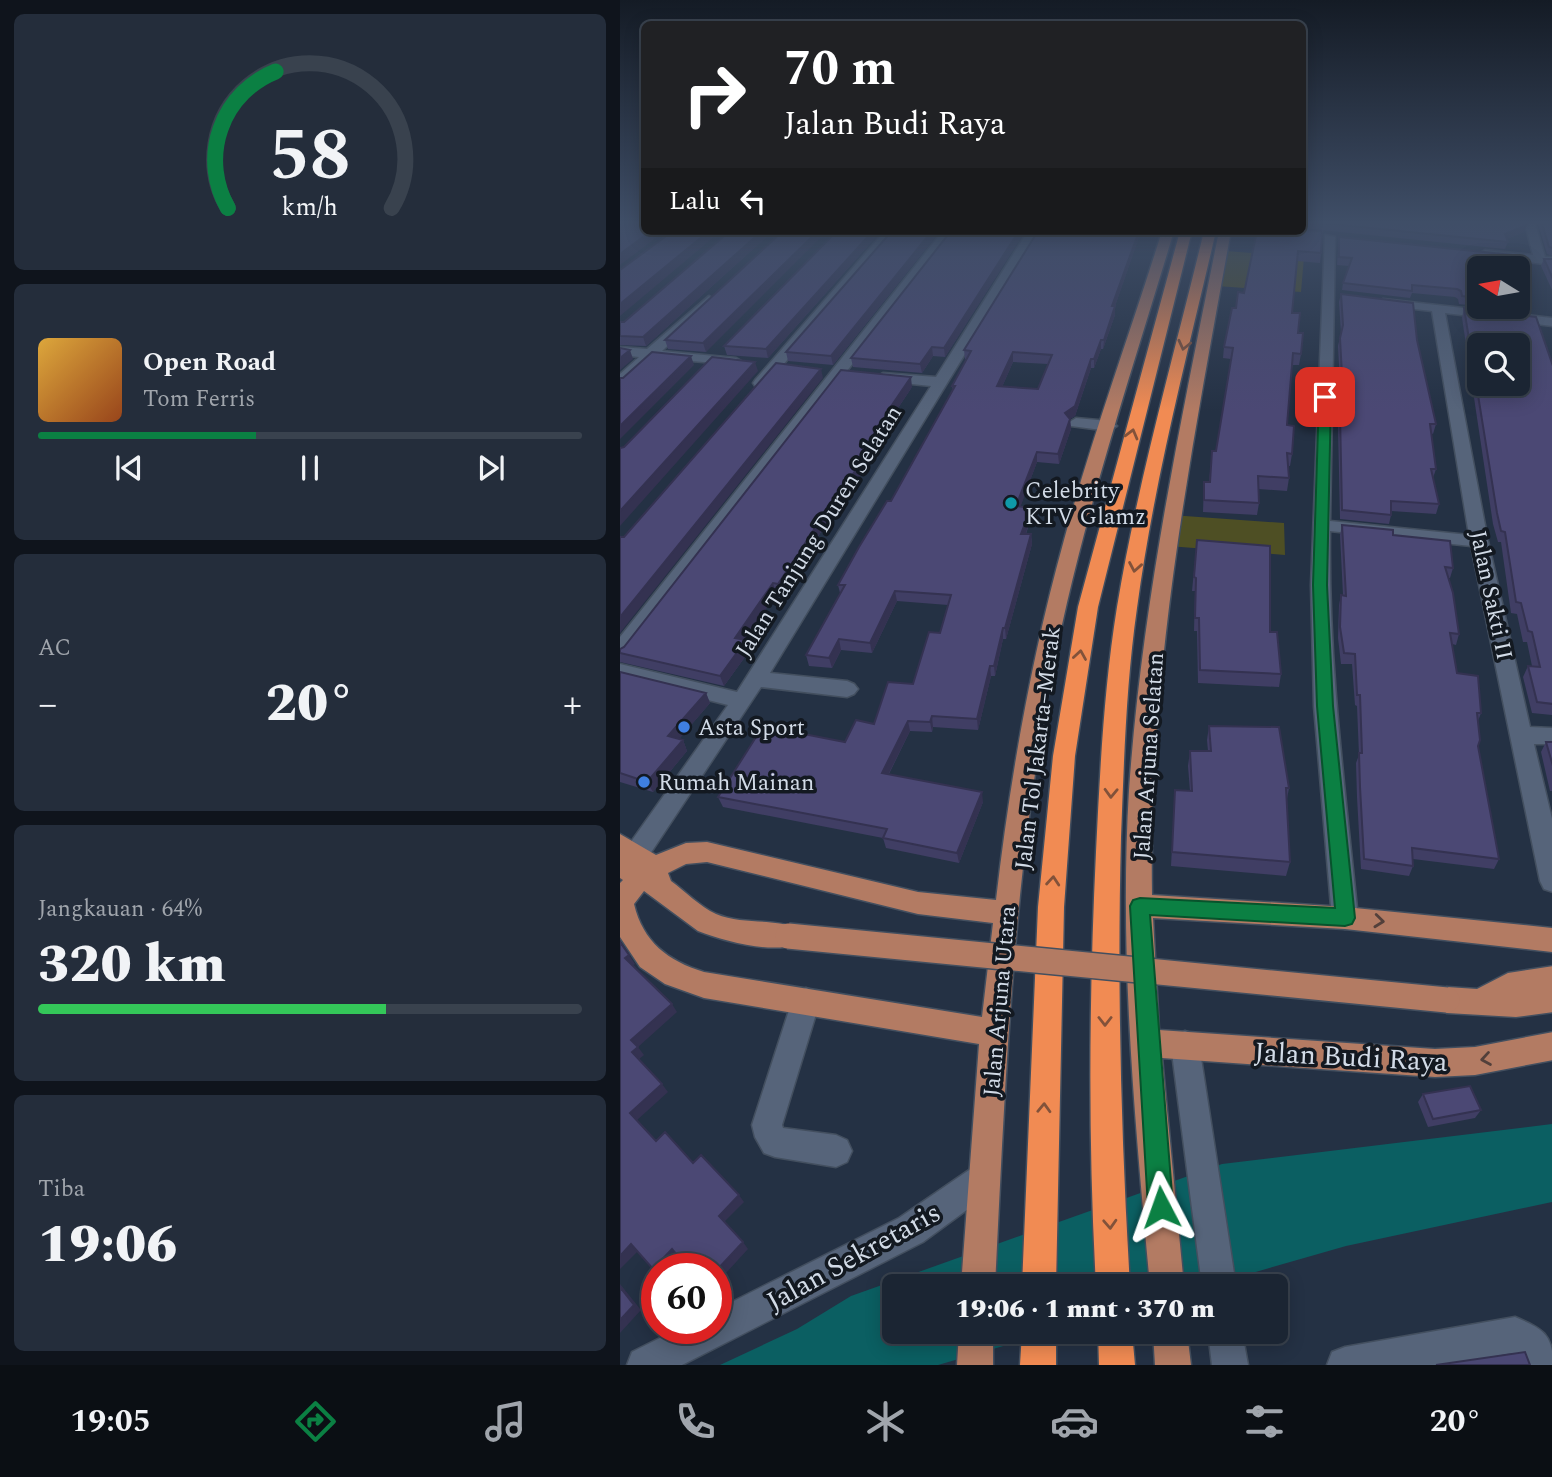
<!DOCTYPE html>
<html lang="id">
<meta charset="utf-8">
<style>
body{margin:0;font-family:Spectral,serif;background:#242d3b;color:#f1f3f6;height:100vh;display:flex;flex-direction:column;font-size:26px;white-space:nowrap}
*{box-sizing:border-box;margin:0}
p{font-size:23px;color:#a0a5ac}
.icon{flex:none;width:38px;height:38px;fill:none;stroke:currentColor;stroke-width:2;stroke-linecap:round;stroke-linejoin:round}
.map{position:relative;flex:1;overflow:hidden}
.details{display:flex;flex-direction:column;gap:14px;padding:14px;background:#0f141c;width:620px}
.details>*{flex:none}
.banner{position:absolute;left:21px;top:21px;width:665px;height:214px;border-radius:10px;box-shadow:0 4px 18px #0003,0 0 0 2px #39424e;background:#202124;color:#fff;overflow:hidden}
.needle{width:46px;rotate:281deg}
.fabs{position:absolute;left:847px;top:256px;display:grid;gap:14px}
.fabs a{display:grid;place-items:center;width:63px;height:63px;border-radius:10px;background:#1b2533;box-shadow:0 4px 18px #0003,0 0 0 2px #39424e;font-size:35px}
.speed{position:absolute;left:21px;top:1253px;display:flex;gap:14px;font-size:35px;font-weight:700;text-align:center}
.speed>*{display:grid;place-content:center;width:91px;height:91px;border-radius:50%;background:#1b2533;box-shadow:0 4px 18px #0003,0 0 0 2px #39424e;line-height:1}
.speed .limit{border:10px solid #d22;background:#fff;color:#111}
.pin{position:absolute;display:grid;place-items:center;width:60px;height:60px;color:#fff;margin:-30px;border-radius:14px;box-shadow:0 4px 10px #0006}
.me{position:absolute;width:77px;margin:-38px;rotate:356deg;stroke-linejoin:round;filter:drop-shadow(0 0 5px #0008)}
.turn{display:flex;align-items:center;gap:24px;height:147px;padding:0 28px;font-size:32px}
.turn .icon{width:91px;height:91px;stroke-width:2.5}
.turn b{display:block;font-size:49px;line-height:60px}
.then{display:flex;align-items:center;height:66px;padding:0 28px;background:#0003;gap:14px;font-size:26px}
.big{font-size:52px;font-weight:800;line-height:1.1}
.details .card{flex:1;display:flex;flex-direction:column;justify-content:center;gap:10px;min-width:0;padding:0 24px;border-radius:10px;background:#242d3b}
.details .dial{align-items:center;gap:0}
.dial svg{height:182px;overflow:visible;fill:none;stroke:#39424e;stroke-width:7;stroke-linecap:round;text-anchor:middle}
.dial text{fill:#f1f3f6;stroke:none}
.song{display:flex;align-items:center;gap:21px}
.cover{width:84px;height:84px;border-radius:10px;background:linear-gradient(135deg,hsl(40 70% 55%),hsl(20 70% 35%))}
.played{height:7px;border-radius:4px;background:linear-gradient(90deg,#0b8043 40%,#39424e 40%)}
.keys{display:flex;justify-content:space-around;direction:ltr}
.heat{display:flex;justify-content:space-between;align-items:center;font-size:38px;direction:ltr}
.charge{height:10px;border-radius:5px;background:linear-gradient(90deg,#34c759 64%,#39424e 0)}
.trip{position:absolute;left:262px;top:1274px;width:406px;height:70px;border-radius:10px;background:#1b2533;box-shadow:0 4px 18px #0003,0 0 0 2px #39424e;font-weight:800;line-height:70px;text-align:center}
.menu{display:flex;height:112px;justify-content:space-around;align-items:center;background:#0b0f14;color:#a0a5ac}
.menu .icon{width:49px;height:49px}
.menu .current{color:#0b8043}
.menu b{font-size:32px;color:#f1f3f6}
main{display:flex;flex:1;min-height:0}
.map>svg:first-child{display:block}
</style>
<main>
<section class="details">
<div class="card dial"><svg viewBox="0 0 100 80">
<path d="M14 69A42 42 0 1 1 86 69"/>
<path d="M14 69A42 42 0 0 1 35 9" stroke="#0b8043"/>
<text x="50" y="56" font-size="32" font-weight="700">58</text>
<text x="50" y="72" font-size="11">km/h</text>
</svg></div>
<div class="card">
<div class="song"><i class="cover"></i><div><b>Open Road</b><p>Tom Ferris</p></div></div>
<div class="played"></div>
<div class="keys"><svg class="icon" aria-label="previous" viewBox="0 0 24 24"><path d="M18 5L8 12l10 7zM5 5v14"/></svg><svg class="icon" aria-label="pause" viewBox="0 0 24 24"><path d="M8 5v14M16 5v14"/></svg><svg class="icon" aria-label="next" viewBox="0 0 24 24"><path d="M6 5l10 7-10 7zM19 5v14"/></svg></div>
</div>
<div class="card"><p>AC</p>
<div class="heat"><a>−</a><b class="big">20°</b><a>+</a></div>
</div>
<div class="card"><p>Jangkauan · 64%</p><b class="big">320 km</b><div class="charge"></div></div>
<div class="card"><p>Tiba</p><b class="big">19:06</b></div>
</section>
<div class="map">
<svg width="933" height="1365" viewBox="0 0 933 1365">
<rect width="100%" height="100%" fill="#243144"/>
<!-- green -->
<path fill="#4e4f24" d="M605,251L684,257L681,292L597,286Z
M551,515L664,523L665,555L548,546Z"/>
<!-- water -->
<path fill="#0b5f62" d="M932,1124V1202L726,1246L587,1286H275V1332H432L318,1365H100L177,1329L231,1296L602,1164Z"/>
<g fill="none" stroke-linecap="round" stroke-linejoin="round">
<defs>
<path id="minor" d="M904,220H914L925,257H933V265L861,256L859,254L865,250L913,255Z
M265,231H277L145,386H135L133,383L135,380Z
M323,231H335L7,656L0,658V637Z
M408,231H420L150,673L227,681L234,684L238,689L234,694L227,697L141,687L26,860L17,863L8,860L5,853L8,846L108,705L0,678V664L117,692L311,386L263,381L256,377L263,373L316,377Z
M599,231H670L672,233L666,236L605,234Z
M705,235L715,237L710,521L849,535L812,311L768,306L762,302L763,299L933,318V326L825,313L868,541L910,727L933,728V744H914L933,823V892L924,889L920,881L851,546L710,531C708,661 725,789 738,918L734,926L725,929L716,926L712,918L694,706L691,585Z
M89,296L95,300L93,303L42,351L116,358L123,362L121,365L34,358L5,385L0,386V374L19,357L0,355V347L27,349Z
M456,418L489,421L497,426L489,431L451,426L448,423Z
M186,988L196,992L200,1001L162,1125L163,1128L216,1135L227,1140L232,1151L227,1162L216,1167L155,1157L144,1153L135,1137L132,1125L172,1001L176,992Z
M565,1031L575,1035L579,1045L616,1286H582L551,1045L555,1035Z
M363,1163L374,1168L379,1179L374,1190L303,1242L62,1365H7L12,1352L60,1328H96V1310L279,1218L352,1168Z
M895,1317C923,1329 933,1334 933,1365H905L892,1353L825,1365H707L712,1352L725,1347Z
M588,1332H622L628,1365H592Z"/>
<path id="major" d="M542,231H554C508,384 456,537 428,695C392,889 385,1089 375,1286H341L359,1044L84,998L45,984L20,967L0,937V883L3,880L0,878V834L36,855L66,843L87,842L298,892L376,900C390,779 411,659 444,540C472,436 510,334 542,231ZM87,862L298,914L373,923L362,1017L84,972C48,961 23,942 14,904L24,891L78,931C104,941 151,954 177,944L181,936L177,928C151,918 122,925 96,914C80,907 65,891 51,881L48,873L66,864Z
M599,231H611C571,451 528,671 532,895L725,907L933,928V952L725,929L533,918L539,1030L815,1049L855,1047L933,1032V1060L855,1075L815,1077L542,1058L564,1286H530C515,1122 499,955 509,790C522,602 562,416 599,231Z
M933,966V1012L896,1017L827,1013L817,1009L813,1000L817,991L827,987L857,989L888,973Z
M339,1332H373V1365H337Z
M533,1332H567L571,1365H535Z"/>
<path id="highway" d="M560,231H572L478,607L455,756L444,907L436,1286H402L418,907L433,756L458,607Z
M584,231H596C567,356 534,481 517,608C506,684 504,761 501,837C497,987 501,1136 510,1286H476C468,1142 469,997 476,852C480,770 484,688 497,607C518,480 554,356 584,231Z
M402,1332H436V1365H400Z
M478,1332H512L515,1365H479Z"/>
</defs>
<!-- minor casing -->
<use href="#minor" stroke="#434f5f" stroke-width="3"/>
<!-- major casing -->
<use href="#major" stroke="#434f5f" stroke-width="3"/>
<!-- highway casing -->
<use href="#highway" stroke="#434f5f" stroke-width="3"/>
<!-- minor -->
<use href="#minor" fill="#56647a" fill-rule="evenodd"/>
<!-- major -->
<use href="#major" fill="#b37b63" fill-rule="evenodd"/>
<!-- highway -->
<use href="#highway" fill="#f18b53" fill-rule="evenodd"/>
<defs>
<path id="major-bridge" d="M168,936L827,1000"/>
</defs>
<!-- major-bridge casing -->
<use href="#major-bridge" stroke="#434f5f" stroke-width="28" stroke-linecap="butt"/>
<!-- major-bridge -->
<use href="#major-bridge" stroke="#b37b63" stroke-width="25"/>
</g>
<!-- wall -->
<path fill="#403e64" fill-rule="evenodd" d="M682,220L907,225L904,232L887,239L888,242L885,249L682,228Z
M917,220H933V256L927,254Z
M110,231H153L26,346L0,345V322H4Z
M163,231L86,352L48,349L45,340Z
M217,231H261L148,358L107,355L104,346Z
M272,231H320L213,365L168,361L166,352Z
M331,231H405L325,357L313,356L302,373L233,367L231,358Z
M418,231H521L495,306V315L483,349H481L474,368H471L455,416L450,419L451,429L439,464L417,462L400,507L411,518L406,534H411L412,544L386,639H383L375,676H371L358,730L313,727L312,732L290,731L269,774L363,802L339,863L266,848L263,838L103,807L98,797L225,742L254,724L293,684L320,633L328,605L277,601L252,653L221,650L212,668L189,666L186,655L220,593L218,585L271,501L333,390L332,386L347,360L345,359L344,350ZM393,362L428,364L418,389L382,387Z
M637,231L701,253L700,263L677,261L672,313L678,333L681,354L679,365H672L667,425L672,454L670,466H668L669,478L667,491L638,489L639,503L637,515L583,512L584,482H589L592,451H596L611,359L603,358L604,347L616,308L624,293Z
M719,237L859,268V306H898V270L910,304L908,312L839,304L838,299L835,297L792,293L790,298L722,290L723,283L729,266L717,265Z
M924,259H933V292L921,266Z
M721,294L797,340L816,424L813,434L811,433L816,469L813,478L819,504L816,514L771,511V515L769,524L720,519L718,424L721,403L718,346L721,333L719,302Z
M844,308L933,366V715L912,713L903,677L908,666H912L907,642H903L897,614L891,613L881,542H878L873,524L842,318Z
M292,387L278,408L279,415L228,495L229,498L215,519L210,518L190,549L192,556L180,573L176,572L161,594H156L125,640L130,650L104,686L0,662V649L4,647Z
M722,525L773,535L833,568L830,578H829L839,634L836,645L832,644L837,673L861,713L858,721V746L879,859L874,869L793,859V866L789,876L741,869L737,797L736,763L739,755L737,706L735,705L732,664H721L718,638L719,605L721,595H723L720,535Z
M577,540L650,632L661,674L659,687L578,683L577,631H574L575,591H572Z
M0,672L86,693L90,703L59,739L63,740L67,751L33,792L0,782Z
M589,726L669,788L667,799L670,862L666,876L551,866L555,790L570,791L568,766L570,751H588L587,740Z
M926,742H933V791H930L921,752Z
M803,1094L861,1110L855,1118L808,1127L798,1102Z"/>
<!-- shaded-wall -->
<path fill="#343251" d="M907,225L904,232L882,241L885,234Z
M31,231H45L0,265V254Z
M89,231H101L0,316V304Z
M142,231H153L26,346L23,337Z
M198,231H207L86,352L83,343Z
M253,231H261L148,358L146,349Z
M312,231H320L213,365L211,356Z
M399,231H405L325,357L324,348Z
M519,231H521L492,315V306Z
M495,306V315L483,349L484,340Z
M481,340V349L474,368V359Z
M312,347L313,356L302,373L300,364Z
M10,350L13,359L0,370V358Z
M393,352V362L378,396L377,386Z
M71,356L74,365L0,439V426Z
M471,359V368L455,416L450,419L451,429L439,464L438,454L445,413Z
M135,362L138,371L0,526V511Z
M201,369L203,378L0,633V617Z
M291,377L292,387L278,408L279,415L228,495L229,498L215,519L213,509L272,405Z
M417,452V462L397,516L396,506Z
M208,508L210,518L190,549L192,556L180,573L177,563L184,545Z
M411,508V518L402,544L401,534Z
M411,534L412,544L386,639L385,628Z
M173,562L176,572L161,594L158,584Z
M153,583L156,594L119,649L115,638Z
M275,591L277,601L252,653L250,643Z
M383,628V639L375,676L374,666Z
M219,639L221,650L212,668L209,658Z
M126,640L130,650L104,686L100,676Z
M370,666L371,676L358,730L357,719Z
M86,693L90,703L53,746L48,736Z
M312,716L313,727L312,732L310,722Z
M288,721L290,731L264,783L262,773Z
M63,740L67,751L33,792L27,782Z
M362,792L363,802L339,863L337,853Z
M9,955L15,964L11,967L5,958Z
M52,1004L57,1012L18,1047L24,1055L18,1060L12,1052L11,1040Z
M42,1084L48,1092L16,1121L10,1113Z
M119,1195L124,1202L104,1222L99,1216Z
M123,1242L128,1249L96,1284V1271Z
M11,1244L18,1251L0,1269V1256Z
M52,1249L59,1255L46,1269H37V1273L33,1269Z
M0,1284L21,1310L0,1333Z"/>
<!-- building -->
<path fill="#4b4874" stroke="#343251" stroke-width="2" fill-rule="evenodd" d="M0,220H24V231H31L0,254Z
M682,220H906L907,225L885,234L888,242L682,221Z
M921,220H933V248L929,247Z
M682,230L702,231L701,253L678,251L672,313H680L678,333H683L681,354L673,353L667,425L674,426L672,454L667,453L669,478L638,476L639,503L584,500V482H590L592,451H596L613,348L604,347L612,308H616L618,292L624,293L637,231Z
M53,231H89L0,304V270Z
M110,231H142L23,337L0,336V322H4Z
M163,231H198L83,343L45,340Z
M217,231H253L146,349L104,346Z
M272,231H312L211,356L166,352Z
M331,231H399L324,348L312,347L300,364L231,358Z
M418,231H519L492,306H495L484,340H481L474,359H471L455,406L445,413L450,419L438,454L417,452L396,506L411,508L401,534H411L385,628H383L374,666H370L357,719L312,716L310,722L288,721L262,773L362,792L337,853L263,838L267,829L98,797L143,726L225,742L236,720L254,724L268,682L293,684L309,632L320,633L331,595L275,591L250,643L219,639L209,658L186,655L225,585H218L239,547L267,501H271L335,386H332L351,351L344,350ZM393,352L432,355L418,389L377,386Z
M719,237L892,255L897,268H859V298L842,296L841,291L837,289L792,285V291L723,283L732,258L719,257Z
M924,259H933V279Z
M898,270L910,304L898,303Z
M721,294L793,303L797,340L816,424H810L816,469H811L819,504L771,501V515L722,510L720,415L723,394L720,338L723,325Z
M844,308L916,317L933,366V704L917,702L908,666L920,667L912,632L908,631L901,603L896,602L885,532L881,531L877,513ZM859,345H898V383H859Z
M0,348L10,350L0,358Z
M32,352L71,356L0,426V378H3Z
M92,357L135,362L0,511V448L4,447Z
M156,363L201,369L0,617V537H4Z
M221,370L291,377L272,405H278L224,488H227L213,509L208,508L184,545H189L177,563L173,562L158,584L153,583L115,638L126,640L100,676L0,653V649L4,647Z
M722,525L773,530V535L830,541L833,568L825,567L833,593L839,634L830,633L837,673L858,676L861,713H857L860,740L858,746L879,859L792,848L793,866L744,859L740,787L739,753H742L740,695H737L735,654L724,653L720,627L721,595L726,596Z
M577,540L650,546V632H657L661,674L580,670L579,618H575L576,578L574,577Z
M0,672L86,693L48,736L63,740L27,782L0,773Z
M589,726L659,727L669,788H666L670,862L552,852L555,790L572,791L570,751H591Z
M926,742H933V766Z
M0,942L9,955L5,958L52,1004L11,1040L18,1047L12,1052L42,1084L10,1113L36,1141L45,1132L73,1163L81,1155L119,1195L99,1216L123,1242L96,1271V1269H69L52,1249L33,1269L11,1244L0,1256Z
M850,1086L861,1110L813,1119L803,1094Z
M0,1287L14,1305L0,1320Z
M905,1352L910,1365H816Z"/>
<!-- one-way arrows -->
<defs><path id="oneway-chevron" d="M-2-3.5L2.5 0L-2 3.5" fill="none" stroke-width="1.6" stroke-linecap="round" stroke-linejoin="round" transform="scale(1.75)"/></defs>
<g stroke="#82523a">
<use href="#oneway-chevron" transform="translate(564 345) rotate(103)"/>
<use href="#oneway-chevron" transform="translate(512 434) rotate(-75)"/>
<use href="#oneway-chevron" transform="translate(515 567) rotate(100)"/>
<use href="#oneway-chevron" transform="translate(460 655) rotate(-81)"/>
<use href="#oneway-chevron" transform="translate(491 793) rotate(92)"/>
<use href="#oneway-chevron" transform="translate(433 881) rotate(-85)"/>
<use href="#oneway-chevron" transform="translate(485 1021) rotate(90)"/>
<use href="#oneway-chevron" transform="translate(424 1108) rotate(-88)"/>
<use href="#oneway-chevron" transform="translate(490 1224) rotate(87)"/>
</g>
<g stroke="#53403b">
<use href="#oneway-chevron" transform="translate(759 921) rotate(6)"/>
<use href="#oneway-chevron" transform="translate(866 1059) rotate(171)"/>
</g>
<!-- sky -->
<linearGradient id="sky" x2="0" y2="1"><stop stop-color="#141b25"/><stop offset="0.54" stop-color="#3f4e67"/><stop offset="1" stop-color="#3f4e67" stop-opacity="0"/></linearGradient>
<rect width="933" height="411" fill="url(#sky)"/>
<!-- route -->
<path fill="#0b8043" stroke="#07532c" stroke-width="2" d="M705,394L711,397L707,585L713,706L735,918L732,924L725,926L530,915L553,1207L549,1215L541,1219L532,1215L528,1207L510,906L513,900L520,898L715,908L697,706L693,585L699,397Z"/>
<!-- markers -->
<circle fill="#0f9aa8" stroke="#131921" stroke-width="2.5" cx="391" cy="503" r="7"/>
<g fill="#3f7fe0" stroke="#131921" stroke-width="2.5">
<circle cx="64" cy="727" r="7"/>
<circle cx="24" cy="782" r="7"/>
</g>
<g text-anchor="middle" stroke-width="7" stroke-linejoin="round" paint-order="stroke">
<!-- poi labels -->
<g font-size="23" fill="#d2dbe7" stroke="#131921" text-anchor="start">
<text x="405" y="498">Celebrity<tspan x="405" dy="26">KTV Glamz</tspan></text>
<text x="78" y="735">Asta Sport</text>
<text x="38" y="790">Rumah Mainan</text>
</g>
<!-- street labels -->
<g font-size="23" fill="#d2dbe7" stroke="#131921">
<text transform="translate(198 531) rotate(-58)" y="8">Jalan Tanjung Duren Selatan</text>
<text transform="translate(872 595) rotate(78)" y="8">Jalan Sakti II</text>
<text transform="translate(417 748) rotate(-83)" y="8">Jalan Tol Jakarta–Merak</text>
<text transform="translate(528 756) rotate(-86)" y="8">Jalan Arjuna Selatan</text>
<text transform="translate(379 1001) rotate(-85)" y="8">Jalan Arjuna Utara</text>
</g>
<!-- near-street labels -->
<g font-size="28" fill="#d2dbe7" stroke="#131921">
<text transform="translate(731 1056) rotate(3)" y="10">Jalan Budi Raya</text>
<text transform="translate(233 1256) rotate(-29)" y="10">Jalan Sekretaris</text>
</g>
</g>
</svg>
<div class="fabs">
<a><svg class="needle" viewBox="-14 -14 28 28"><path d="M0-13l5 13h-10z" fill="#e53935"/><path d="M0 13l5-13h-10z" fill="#a0a5ac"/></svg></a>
<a><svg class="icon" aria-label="search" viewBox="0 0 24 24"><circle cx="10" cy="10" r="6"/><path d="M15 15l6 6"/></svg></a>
</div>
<div class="speed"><div class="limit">60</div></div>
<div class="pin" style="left:705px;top:397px;background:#d93025"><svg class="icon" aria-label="arrive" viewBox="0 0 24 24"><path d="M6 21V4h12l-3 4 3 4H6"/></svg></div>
<svg class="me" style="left:541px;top:1207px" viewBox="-20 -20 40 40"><path d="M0-17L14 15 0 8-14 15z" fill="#0b8043" stroke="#fff" stroke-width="4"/></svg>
<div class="trip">19:06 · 1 mnt · 370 m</div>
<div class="banner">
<div class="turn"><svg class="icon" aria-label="right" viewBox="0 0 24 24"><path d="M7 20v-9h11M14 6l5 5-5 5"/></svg><div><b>70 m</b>Jalan Budi Raya</div></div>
<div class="then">Lalu<svg class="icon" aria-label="left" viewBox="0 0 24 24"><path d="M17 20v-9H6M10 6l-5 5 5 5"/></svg></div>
</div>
</div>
</main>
<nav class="menu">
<b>19:05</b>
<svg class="icon current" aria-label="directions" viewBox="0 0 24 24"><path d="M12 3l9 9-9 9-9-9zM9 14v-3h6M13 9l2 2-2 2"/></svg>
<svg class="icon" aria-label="music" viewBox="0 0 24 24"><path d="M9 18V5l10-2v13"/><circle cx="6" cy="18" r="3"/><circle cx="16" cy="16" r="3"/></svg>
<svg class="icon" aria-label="phone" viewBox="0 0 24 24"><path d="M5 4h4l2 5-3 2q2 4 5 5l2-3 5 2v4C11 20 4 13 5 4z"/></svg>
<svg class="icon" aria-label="climate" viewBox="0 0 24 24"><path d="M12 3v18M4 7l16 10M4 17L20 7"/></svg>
<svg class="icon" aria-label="car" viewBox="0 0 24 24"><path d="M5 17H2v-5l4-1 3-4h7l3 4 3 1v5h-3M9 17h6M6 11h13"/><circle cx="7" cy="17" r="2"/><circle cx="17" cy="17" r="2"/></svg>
<svg class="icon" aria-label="filters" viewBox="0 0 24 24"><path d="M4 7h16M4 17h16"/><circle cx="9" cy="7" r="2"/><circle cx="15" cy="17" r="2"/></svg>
<b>20°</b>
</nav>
